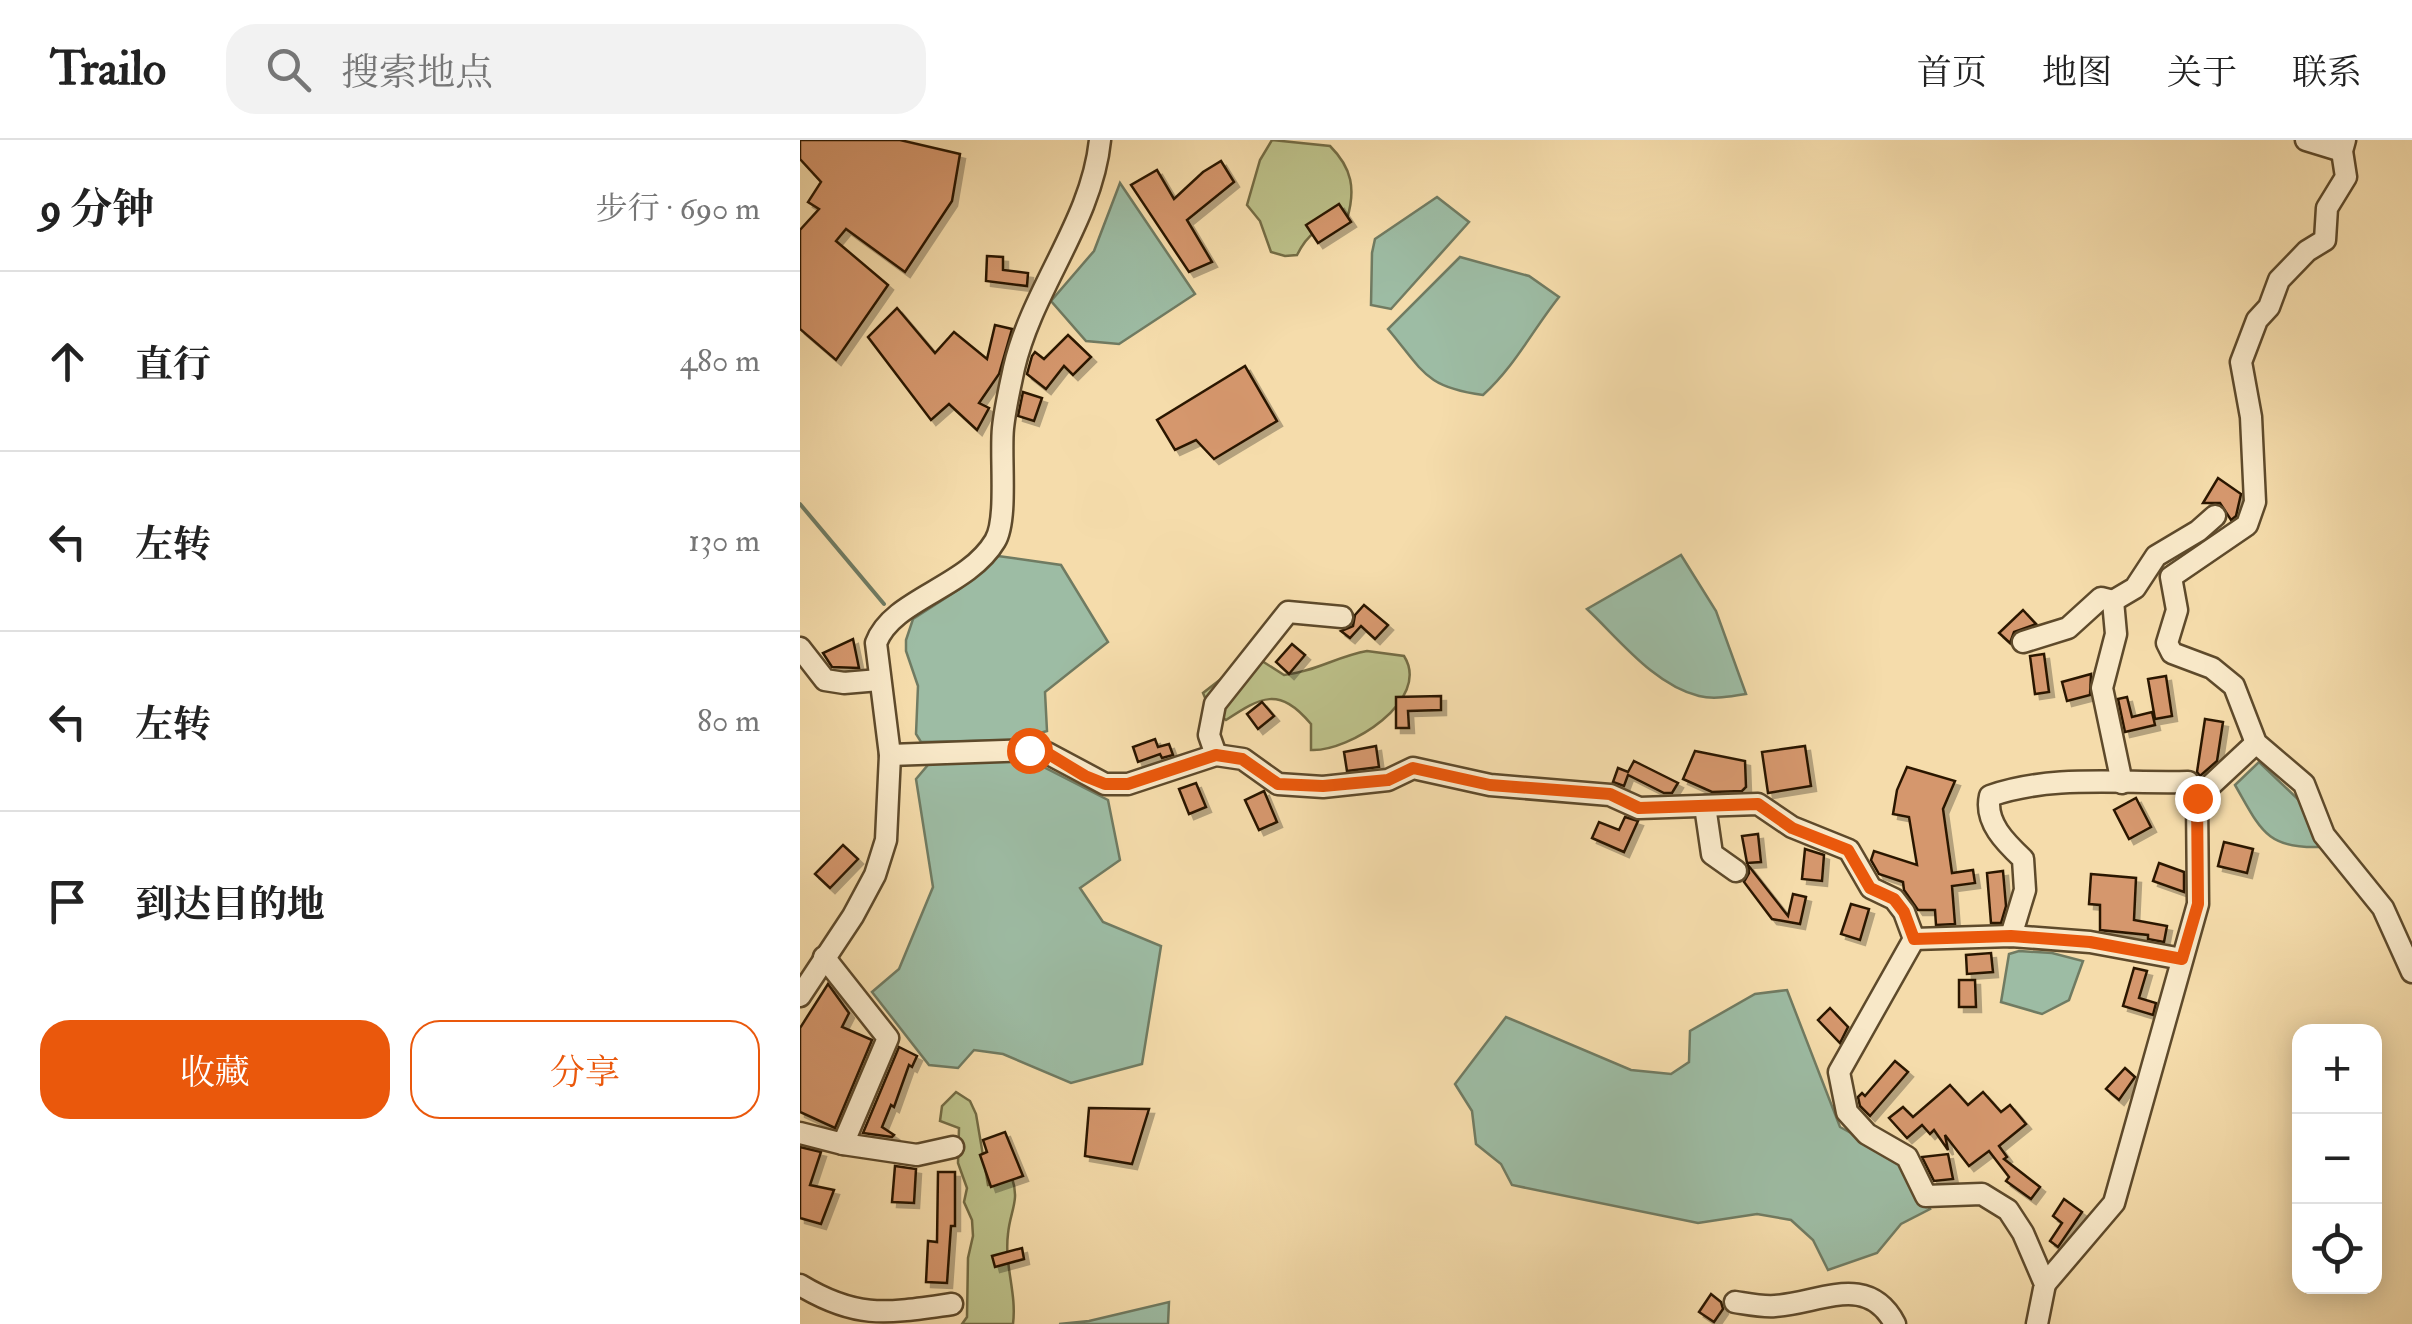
<!DOCTYPE html>
<html lang="zh">
<head>
<meta charset="utf-8">
<style>
	body { margin:0; font-family:"IM FELL Double Pica","Noto Serif SC",serif; background:#f2f2f2; color:#222 }
	.controls { position:absolute; right:30px; bottom:30px; display:grid; overflow:hidden; border-radius:20px; box-shadow:0 5px 25px #0003 }
	.controls button { width:90px; height:90px; display:grid; place-items:center; padding:0; border:0; border-bottom:2px solid #e0e0e0; background:#fff; color:#222; font:50px sans-serif }
	.stop { position:absolute; width:30px; height:30px; margin:-22px; border:8px solid #ea580c; border-radius:50%; background:#fff }
	.stop.end { background:#ea580c; border-color:#fff; box-shadow:0 2px 10px #0008 }
	.list { margin:0; padding:0; list-style:none }
	h2 { display:flex; justify-content:space-between; align-items:center; height:130px; margin:0; padding:0 40px; font-size:42px }
	h2 small { font-size:32px; font-weight:400; color:#767676 }
	.list li { display:grid; grid-template-columns:65px 1fr auto; gap:30px; align-items:center; box-sizing:border-box; height:180px; padding:0 40px; border-top:2px solid #e0e0e0 }
	.list b { display:block; font-size:38px; white-space:nowrap }
	.list em { font-size:32px; font-style:normal; color:#767676 }
	.actions { display:flex; gap:20px; padding:30px 40px }
	.actions a { flex:1; padding:22px 0; border:2px solid #ea580c; border-radius:30px; text-align:center; font-size:35px; color:#ea580c }
	.actions .main { background:#ea580c; color:#fff }
	.icon { flex:none; width:55px; height:55px; fill:none; stroke:currentColor; stroke-width:2; stroke-linecap:round; stroke-linejoin:round }
	.map { position:relative; flex:none; width:1612px; height:1184px; overflow:hidden }
	header { display:flex; align-items:center; gap:60px; box-sizing:border-box; height:140px; padding:0 50px; background:#fff; border-bottom:2px solid #e0e0e0 }
	header strong { font-size:48px }
	nav { display:flex; gap:55px; margin-inline-start:auto; font-size:35px }
	.search { width:700px; height:90px; background:#f2f2f2; display:flex; align-items:center; gap:25px; box-sizing:border-box; padding:0 35px; border-radius:30px; color:#767676; font-size:38px }
	main { display:flex }
	aside { flex:1; background:#fff }
	.map>svg:first-child { display:block }
	.green { fill:#bcc089; stroke:#746c44; stroke-width:2.5 }
	.water { fill:#9dbca4; stroke:#707b62; stroke-width:2.5 }
	.lines { fill:none; stroke-linecap:round; stroke-linejoin:round }
	.stream { stroke:#707b62; stroke-width:4 }
	.building { fill:#d5976d; stroke:#2c1900; stroke-width:2.5; filter:url(#shadow) }
	.minor-casing { stroke:#5e4a2b; stroke-width:25 }
	.minor { stroke:#f8e8c8; stroke-width:20 }
	.route { stroke:#ea580c; stroke-width:12 }
</style>
</head>
<body>
<header>
<strong>Trailo</strong>
<div class="search"><svg class="icon" aria-label="search" viewBox="0 0 24 24"><circle cx="10" cy="10" r="6"/><path d="M15 15l6 6"/></svg>搜索地点</div>
<nav><a>首页</a><a>地图</a><a>关于</a><a>联系</a></nav>
</header>
<main>
<aside>
<h2>9 分钟<small>步行 · 690 m</small></h2>
<ul class="list">
<li><svg class="icon" aria-label="ahead" viewBox="0 0 24 24"><path d="M12 20V5M6 11l6-6 6 6"/></svg><div><b>直行</b></div><em>480 m</em></li>
<li><svg class="icon" aria-label="left" viewBox="0 0 24 24"><path d="M17 20v-9H6M10 6l-5 5 5 5"/></svg><div><b>左转</b></div><em>130 m</em></li>
<li><svg class="icon" aria-label="left" viewBox="0 0 24 24"><path d="M17 20v-9H6M10 6l-5 5 5 5"/></svg><div><b>左转</b></div><em>80 m</em></li>
<li><svg class="icon" aria-label="arrive" viewBox="0 0 24 24"><path d="M6 21V4h12l-3 4 3 4H6"/></svg><div><b>到达目的地</b></div></li>
</ul>
<div class="actions"><a class="main">收藏</a><a>分享</a></div>
</aside>
<div class="map">
<svg width="1612" height="1184" viewBox="0 0 1612 1184">
	<defs>
		<filter id="shadow"><feDropShadow dx="5" dy="5" stdDeviation="0" flood-color="#0004"/></filter>
	</defs>
	<rect width="100%" height="100%" fill="#f5dcab"/>
	<filter id="stains"><feTurbulence type="fractalNoise" baseFrequency=".002" numOctaves="4"/><feColorMatrix values="0 0 0 0 .2 0 0 0 0 .09 0 0 0 0 .02 0 0 0 .5 -.17"/></filter>
	<radialGradient id="worn" r=".72"><stop offset=".6" stop-color="#630" stop-opacity="0"/><stop offset="1" stop-color="#630" stop-opacity=".3"/></radialGradient>
	<!-- green -->
	<g class="green">
		<path d="M472,0L530,6C552,28 556,49 547,79C521,88 510,89 497,115L485,116L471,112L460,81L447,65L460,20Z"/>
		<path d="M567,511L604,516C632,560 549,612 511,610V584C479,546 461,557 426,580L409,567L403,553L443,522L462,521L484,535C514,532 538,516 567,511Z"/>
		<path d="M156,952L170,961L176,974L188,1045L212,1038C220,1061 210,1071 208,1094C204,1125 217,1153 213,1184H162L167,1177L168,1118L173,1096L172,1080L164,1062L167,1048L158,1023L159,988L140,981L142,966Z"/>
	</g>
	<!-- water -->
	<g class="water">
		<polygon points="320,43 395,154 319,204 286,201 251,161 294,111"/>
		<polygon points="637,57 669,82 591,169 571,165 572,113 575,99"/>
		<path d="M660,117L729,136L759,157C732,191 715,226 683,255C625,247 624,232 588,189Z"/>
		<path d="M881,415L916,471L946,554C931,556 915,560 899,556C854,545 819,499 787,469Z"/>
		<polygon points="198,416 261,425 308,502 245,552 247,591 215,600 121,602 116,594 118,546 106,511 106,500 113,479 161,448"/>
		<polygon points="133,619 228,619 308,660 320,720 280,748 303,782 361,806 342,924 271,943 203,914 174,910 158,928 129,925 72,852 99,829 133,747 116,639"/>
		<path d="M1459,622L1502,663L1521,707C1466,709 1461,690 1435,645Z"/>
		<polygon points="1219,811 1252,813 1283,821 1269,860 1242,874 1201,862 1209,814"/>
		<polygon points="987,850 1040,987 1098,1019 1130,1069 1101,1084 1077,1113 1028,1130 1013,1100 991,1080 957,1074 898,1083 712,1045 701,1024 676,1004 672,971 655,944 706,877 831,930 871,934 889,922 890,891 955,854"/>
		<polygon points="369,1162 368,1184 259,1184 289,1181"/>
	</g>
	<g class="lines">
		<!-- stream -->
		<polyline class="stream" points="0,364 84,464"/>
	</g>
	<!-- building -->
	<g class="building">
		<polygon points="0,0 100,0 160,14 152,61 105,132 46,89 36,101 88,145 36,220 0,189 0,90 19,69 8,62 21,42 0,19"/>
		<polygon points="421,21 434,42 387,80 412,122 389,132 331,45 357,30 374,59 403,32"/>
		<polygon points="539,64 551,82 518,103 506,85"/>
		<polygon points="187,116 203,117 203,130 228,133 227,146 186,141"/>
		<polygon points="97,168 135,213 154,192 187,219 195,185 212,189 199,234 179,263 189,268 177,290 149,264 131,280 68,197"/>
		<polygon points="268,195 291,217 273,235 264,226 246,249 227,234 232,216 235,212 244,219"/>
		<polygon points="445,226 477,281 414,319 396,300 375,310 357,280"/>
		<polygon points="223,252 242,258 234,281 218,276"/>
		<polygon points="1418,338 1441,354 1436,376 1431,380 1420,363 1403,363"/>
		<polygon points="564,465 588,485 575,499 561,486 550,498 541,491 553,486 555,475"/>
		<polygon points="1223,470 1236,484 1214,492 1210,503 1199,493"/>
		<polygon points="53,499 59,528 32,527 23,513"/>
		<polygon points="492,504 505,515 489,534 476,522"/>
		<polygon points="1244,514 1249,552 1235,554 1230,516"/>
		<polygon points="1291,534 1290,555 1267,561 1262,542"/>
		<polygon points="1366,536 1372,576 1355,579 1348,539"/>
		<polygon points="641,556 641,570 608,571 609,588 596,588 596,557"/>
		<polygon points="1327,557 1332,577 1352,572 1355,585 1325,592 1318,559"/>
		<polygon points="462,562 474,576 458,589 447,574"/>
		<polygon points="1405,579 1423,582 1417,621 1400,636 1397,632"/>
		<polygon points="355,599 358,607 369,604 373,615 362,618 360,614 338,622 333,607"/>
		<polygon points="576,606 579,627 547,631 544,612"/>
		<polygon points="1005,606 1011,646 968,653 962,612"/>
		<polygon points="895,611 945,621 946,647 942,651 912,652 883,639"/>
		<polygon points="834,621 878,643 872,653 864,653 828,635 824,646 813,642 818,628 828,632"/>
		<polygon points="1107,627 1155,641 1143,669 1152,733 1173,730 1175,743 1152,746 1155,784 1136,785 1135,770 1118,770 1104,750 1103,742 1079,734 1071,720 1074,711 1117,725 1109,677 1093,674 1097,650"/>
		<polygon points="396,643 406,667 389,674 379,649"/>
		<polygon points="464,651 477,682 459,690 445,660"/>
		<polygon points="1336,658 1351,687 1329,699 1314,670"/>
		<polygon points="825,677 838,681 824,712 792,698 799,682 819,690"/>
		<polygon points="958,694 961,722 947,723 942,696"/>
		<polygon points="1424,702 1453,709 1447,733 1418,726"/>
		<polygon points="43,705 58,719 30,748 15,734"/>
		<polygon points="1005,709 1024,715 1022,741 1002,739"/>
		<polygon points="1359,723 1384,732 1384,752 1353,741"/>
		<polygon points="948,725 988,776 993,754 1006,757 1000,784 972,779 944,742 949,733"/>
		<polygon points="1203,731 1206,766 1201,783 1191,783 1187,733"/>
		<polygon points="1291,734 1336,738 1334,780 1367,786 1364,802 1348,799 1348,795 1300,790 1300,765 1289,764"/>
		<polygon points="1051,764 1069,769 1060,800 1041,794"/>
		<polygon points="1191,813 1193,832 1167,834 1166,815"/>
		<polygon points="1334,828 1347,831 1339,858 1356,863 1353,875 1323,866"/>
		<polygon points="1159,840 1175,840 1176,867 1159,867"/>
		<polygon points="28,844 49,873 42,887 72,900 35,988 0,972 0,888"/>
		<polygon points="1030,868 1048,887 1040,903 1018,880"/>
		<polygon points="99,907 117,916 112,927 109,925 94,967 91,965 82,987 94,995 92,997 63,993"/>
		<polygon points="1095,921 1108,932 1070,976 1060,966 1058,957 1062,953 1065,956"/>
		<polygon points="1325,928 1335,937 1319,960 1306,949"/>
		<polygon points="1150,945 1168,965 1183,952 1201,972 1210,965 1226,984 1199,1006 1207,1017 1204,1019 1240,1047 1231,1059 1206,1041 1209,1037 1189,1011 1169,1026 1145,995 1148,1010 1134,990 1130,994 1122,985 1107,998 1089,978 1103,967 1113,977"/>
		<polygon points="289,968 349,969 332,1024 285,1016"/>
		<polygon points="205,992 223,1036 191,1047 180,1015 187,1012 183,1000"/>
		<polygon points="0,1007 21,1012 10,1045 34,1050 21,1084 0,1078"/>
		<polygon points="1148,1014 1153,1039 1134,1041 1122,1017"/>
		<polygon points="95,1026 116,1029 114,1063 92,1062"/>
		<polygon points="138,1032 155,1032 155,1086 151,1086 147,1143 126,1142 128,1101 137,1102"/>
		<polygon points="1264,1059 1282,1072 1258,1107 1250,1101 1262,1083 1253,1076"/>
		<polygon points="222,1108 224,1119 195,1127 192,1116"/>
		<polygon points="911,1154 921,1162 923,1169 914,1182 899,1172"/>
	</g>
	<g class="lines">
		<defs>
			<g id="minor">
				<polyline points="1506,0 1542,11"/>
				<polyline points="1545,0 1542,11 1546,37 1527,68 1525,100 1507,111 1479,140 1469,167 1457,180 1441,222 1451,277 1455,362 1447,385 1371,437 1377,470 1367,503 1372,513 1412,528 1434,546 1456,603 1504,644 1524,695 1583,768 1612,832"/>
				<polyline points="1313,461 1335,448 1356,416 1398,391 1415,376"/>
				<polyline points="1223,502 1268,488 1301,458 1313,461 1316,494 1302,548 1322,643"/>
				<polyline points="0,508 25,540 44,543 79,540"/>
				<polyline points="90,615 229,610 247,613 305,644 328,644 416,615 443,619 478,644 523,647 588,640 613,628 690,645 810,655 839,668 958,664 992,687 1049,710 1071,748 1094,759 1104,772 1114,799 1039,932 1047,972 1067,994 1107,1017 1126,1056 1182,1054 1208,1070 1223,1093 1245,1144 1237,1184"/>
				<polyline points="416,615 409,595 415,564 488,472 542,477"/>
				<polyline points="1397,658 1456,603"/>
				<polyline points="905,666 912,714 936,731"/>
				<path d="M1211,796L1225,750L1223,719C1206,703 1184,682 1190,656C1253,634 1322,644 1388,642L1397,658L1398,764L1314,1063L1245,1144"/>
				<polyline points="1114,799 1211,796 1290,802 1382,819"/>
				<path d="M0,856L53,776L75,735L86,700L90,615L76,503C92,459 167,448 195,401C208,380 200,315 203,288C205,268 210,247 214,228C232,149 292,81 300,0"/>
				<polyline points="0,993 43,1004 88,898 24,817"/>
				<polyline points="43,1004 117,1015 153,1007"/>
				<path d="M0,1145C58,1180 88,1173 152,1164"/>
				<path d="M935,1162C948,1164 962,1167 975,1166C1020,1163 1068,1132 1095,1184"/>
			</g>
		</defs>
		<!-- minor casing -->
		<use href="#minor" class="minor-casing"/>
		<!-- minor -->
		<use href="#minor" class="minor"/>
	</g>
	<g class="lines">
		<!-- route -->
		<polyline class="route" points="229,610 247,613 285,636 305,644 328,644 416,615 442,619 478,644 523,646 588,640 613,628 690,645 810,654 839,668 958,664 992,688 1048,710 1070,748 1094,759 1104,772 1114,799 1211,796 1290,802 1382,819 1398,764 1397,658"/>
	</g>
	<rect width="100%" height="100%" filter="url(#stains)"/>
	<rect width="100%" height="100%" fill="url(#worn)"/>
</svg>
<div class="controls">
<button>+</button>
<button>−</button>
<button><svg class="icon" aria-label="locate" viewBox="0 0 24 24"><circle cx="12" cy="12" r="6"/><path d="M12 2v4M12 18v4M2 12h4M18 12h4"/></svg></button>
</div>
<div class="stop" style="left:229px;top:610px"></div>
<div class="stop end" style="left:1397px;top:658px"></div>
</div>
</main>
</body>
</html>
